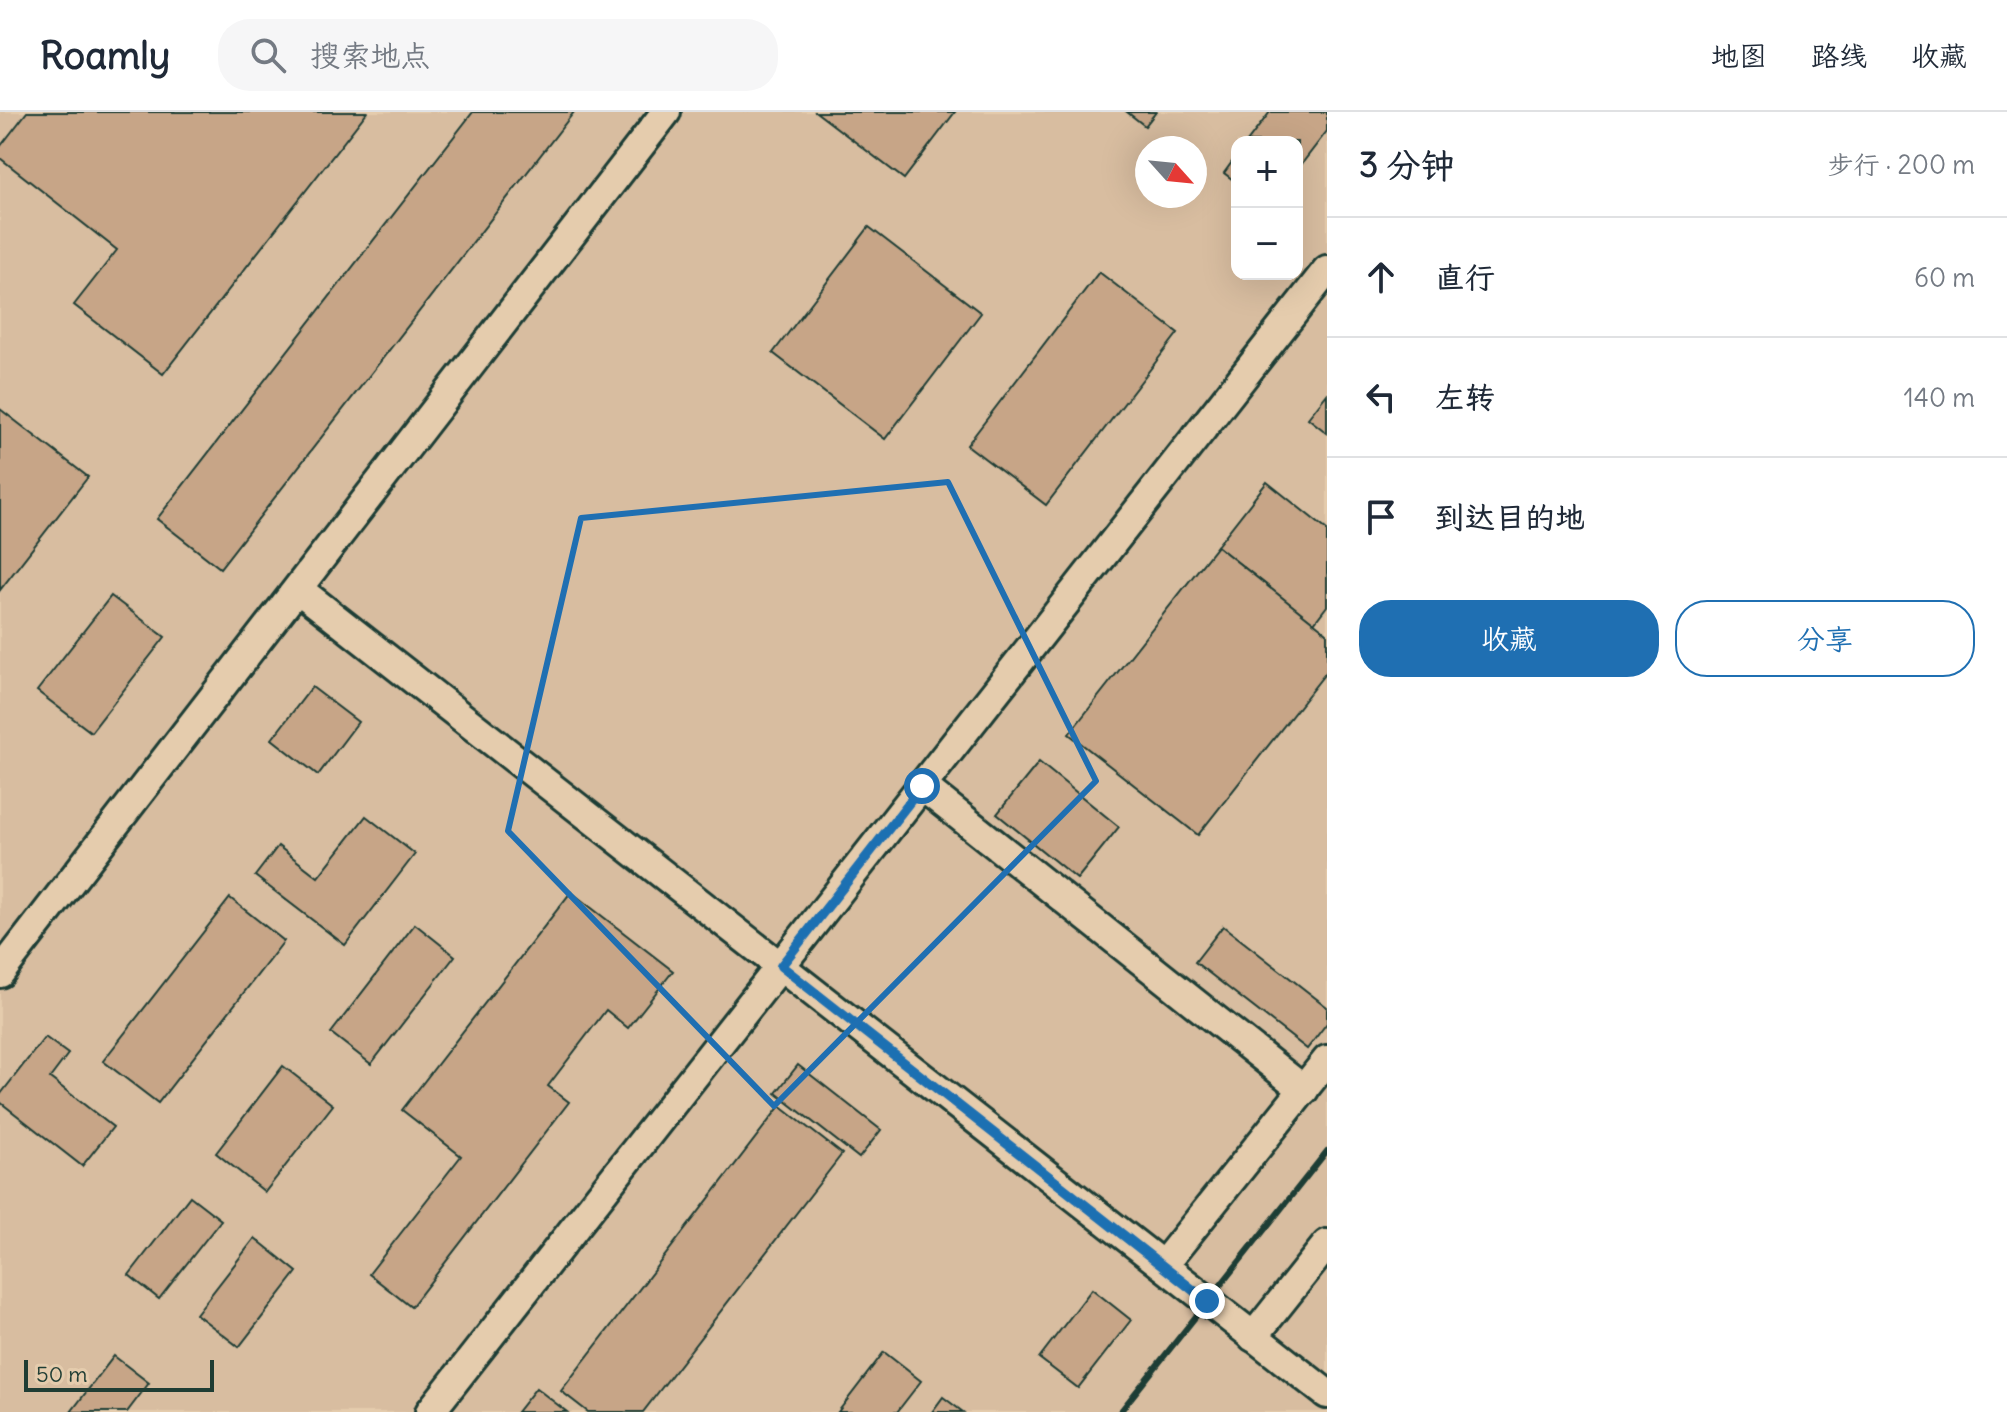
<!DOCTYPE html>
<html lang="zh">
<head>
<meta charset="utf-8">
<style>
	body { margin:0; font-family:Delius,"LXGW WenKai TC",sans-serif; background:#f6f6f7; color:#1f2937 }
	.controls { position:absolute; right:24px; top:24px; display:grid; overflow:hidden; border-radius:16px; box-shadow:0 8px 32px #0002 }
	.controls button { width:72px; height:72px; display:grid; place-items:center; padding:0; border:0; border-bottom:2px solid #e0e1e3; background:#fff; color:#1f2937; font:40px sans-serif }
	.compass { position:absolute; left:1135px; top:24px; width:72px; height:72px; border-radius:50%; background:#fff; box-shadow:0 8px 32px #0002; rotate:117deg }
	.scale { position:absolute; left:24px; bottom:20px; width:190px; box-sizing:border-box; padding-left:8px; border:4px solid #1f3d34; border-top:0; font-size:22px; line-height:28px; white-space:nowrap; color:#1f3d34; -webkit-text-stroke:6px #e5ccad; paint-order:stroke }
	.stop { position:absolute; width:24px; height:24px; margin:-18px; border:6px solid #1f6fb2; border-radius:50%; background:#fff }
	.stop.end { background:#1f6fb2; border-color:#fff; box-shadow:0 2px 8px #0008 }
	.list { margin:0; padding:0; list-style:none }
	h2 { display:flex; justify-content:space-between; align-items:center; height:104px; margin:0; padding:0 32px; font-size:34px }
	h2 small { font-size:26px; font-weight:400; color:#747a83 }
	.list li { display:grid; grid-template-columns:52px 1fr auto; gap:24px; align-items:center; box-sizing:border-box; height:120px; padding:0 32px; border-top:2px solid #e0e1e3 }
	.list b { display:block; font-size:30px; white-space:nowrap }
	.list em { font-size:26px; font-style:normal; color:#747a83 }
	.actions { display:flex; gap:16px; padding:24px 32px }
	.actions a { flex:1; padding:18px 0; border:2px solid #1f6fb2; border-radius:32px; text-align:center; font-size:28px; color:#1f6fb2 }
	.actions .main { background:#1f6fb2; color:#fff }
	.icon { flex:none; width:44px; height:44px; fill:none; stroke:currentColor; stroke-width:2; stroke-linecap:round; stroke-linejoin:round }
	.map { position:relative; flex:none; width:1327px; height:1300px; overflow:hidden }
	header { display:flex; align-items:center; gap:48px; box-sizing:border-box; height:112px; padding:0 40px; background:#fff; border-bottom:2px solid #e0e1e3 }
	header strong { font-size:38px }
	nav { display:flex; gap:44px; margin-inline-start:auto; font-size:28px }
	.search { width:560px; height:72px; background:#f6f6f7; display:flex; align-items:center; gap:20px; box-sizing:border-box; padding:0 28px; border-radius:32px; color:#747a83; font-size:30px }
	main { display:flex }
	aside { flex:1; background:#fff }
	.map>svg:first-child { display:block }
	.built { fill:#d8bda0; fill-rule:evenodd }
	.building { fill:#c7a587; stroke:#1f3d34; stroke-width:2 }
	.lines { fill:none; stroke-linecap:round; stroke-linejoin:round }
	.minor-casing { stroke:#1f3d34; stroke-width:34 }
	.minor { stroke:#e5ccad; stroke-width:28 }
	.rail { stroke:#1f3d34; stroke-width:6 }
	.route { stroke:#1f6fb2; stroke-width:10 }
	.marked { fill:none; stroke:#1f6fb2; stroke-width:6; stroke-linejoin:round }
</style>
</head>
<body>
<header>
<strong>Roamly</strong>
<div class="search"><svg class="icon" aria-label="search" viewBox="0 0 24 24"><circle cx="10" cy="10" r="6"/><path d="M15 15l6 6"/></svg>搜索地点</div>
<nav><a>地图</a><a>路线</a><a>收藏</a></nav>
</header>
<main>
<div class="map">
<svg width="1327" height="1300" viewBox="0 0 1327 1300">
	<rect width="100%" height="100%" fill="#e5ccad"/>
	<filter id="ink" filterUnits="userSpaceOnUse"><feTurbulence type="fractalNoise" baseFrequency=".0125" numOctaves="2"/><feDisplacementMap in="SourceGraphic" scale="16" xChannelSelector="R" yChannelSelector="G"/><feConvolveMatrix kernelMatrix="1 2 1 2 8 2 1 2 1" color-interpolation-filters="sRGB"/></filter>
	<g filter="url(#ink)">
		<!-- built -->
		<path class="built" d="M0,0H1327V1300H0ZM1237,30H1297V162H1237ZM1147,36H1195V84H1147Z"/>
		<!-- building -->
		<g class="building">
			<polygon points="27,0 367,0 163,262 74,193 117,138 0,46 0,35"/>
			<polygon points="473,0 574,0 220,456 157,407"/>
			<polygon points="816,0 955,0 904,67"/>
			<polygon points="1127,0 1156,0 1145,14"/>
			<polygon points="1270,0 1327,0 1327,19 1297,58 1297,30 1247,30"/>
			<polygon points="1237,43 1237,71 1224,61"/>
			<polygon points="869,115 981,201 885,327 773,241"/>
			<polygon points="1099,160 1178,221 1046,393 967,333"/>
			<polygon points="1327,282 1327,321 1308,306"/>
			<polygon points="0,297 88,365 0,478"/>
			<polygon points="1267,370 1327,418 1327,494 1314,511 1217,434"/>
			<polygon points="1217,434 1327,521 1327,559 1198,723 1069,622"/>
			<polygon points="111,484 165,525 91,620 37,579"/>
			<polygon points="312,575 358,610 318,663 272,627"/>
			<polygon points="1039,650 1119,715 1077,767 997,702"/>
			<polygon points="366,704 415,742 345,833 255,764 278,734 318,765"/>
			<polygon points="571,780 673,859 628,916 606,898 548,974 569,990 411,1195 369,1162 461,1044 402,998"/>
			<polygon points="230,786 284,829 158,991 103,949"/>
			<polygon points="415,812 455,844 371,952 331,921"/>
			<polygon points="1223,814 1327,895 1327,911 1307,937 1195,850"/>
			<polygon points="45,925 68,942 50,966 113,1015 82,1054 0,990 0,983"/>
			<polygon points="798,953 881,1018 859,1046 776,981"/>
			<polygon points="283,954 333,993 265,1080 216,1041"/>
			<polygon points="780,994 842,1042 643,1300 588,1300 561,1279"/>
			<polygon points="190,1084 221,1108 159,1187 129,1163"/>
			<polygon points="255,1126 297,1160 239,1235 196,1202"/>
			<polygon points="1092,1177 1131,1208 1078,1276 1039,1246"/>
			<polygon points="884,1240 921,1269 897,1300 838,1300"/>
			<polygon points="114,1244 149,1271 127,1300 71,1300"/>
			<polygon points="536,1276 567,1300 517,1300"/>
			<polygon points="943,1285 963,1300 932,1300"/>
		</g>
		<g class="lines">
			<defs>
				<g id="minor">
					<polyline points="298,477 1327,1282"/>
					<polyline points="922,674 1304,978"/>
					<polyline points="0,861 666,0"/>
					<polyline points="1163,1153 1327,948"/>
					<polyline points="1253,1225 1327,1132"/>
					<polyline points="430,1300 1327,158"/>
				</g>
			</defs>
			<!-- minor casing -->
			<use href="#minor" class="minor-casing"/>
			<!-- minor -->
			<use href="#minor" class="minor"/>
			<!-- rail -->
			<polyline class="rail" points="1120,1300 1327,1039"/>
		</g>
	</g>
	<g class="lines" filter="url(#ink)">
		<!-- route -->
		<polyline class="route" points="922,674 781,854 1207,1189"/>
	</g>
	<!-- marked area -->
	<path class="marked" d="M948,370L1096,669L774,994L508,719L581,406Z"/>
</svg>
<div class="controls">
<button>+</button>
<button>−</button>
</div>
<svg class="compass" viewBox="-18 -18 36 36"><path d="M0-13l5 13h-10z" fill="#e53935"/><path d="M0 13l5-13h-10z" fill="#747a83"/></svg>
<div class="scale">50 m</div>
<div class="stop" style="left:922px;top:674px"></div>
<div class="stop end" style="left:1207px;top:1189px"></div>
</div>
<aside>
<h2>3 分钟<small>步行 · 200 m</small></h2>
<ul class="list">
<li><svg class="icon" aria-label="ahead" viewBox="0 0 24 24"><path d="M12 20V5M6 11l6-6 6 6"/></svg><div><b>直行</b></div><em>60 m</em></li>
<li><svg class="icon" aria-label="left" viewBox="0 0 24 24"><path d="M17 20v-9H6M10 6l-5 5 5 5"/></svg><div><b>左转</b></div><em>140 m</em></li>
<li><svg class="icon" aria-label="arrive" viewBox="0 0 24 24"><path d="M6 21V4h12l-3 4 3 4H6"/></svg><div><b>到达目的地</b></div></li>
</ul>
<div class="actions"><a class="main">收藏</a><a>分享</a></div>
</aside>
</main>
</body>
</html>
